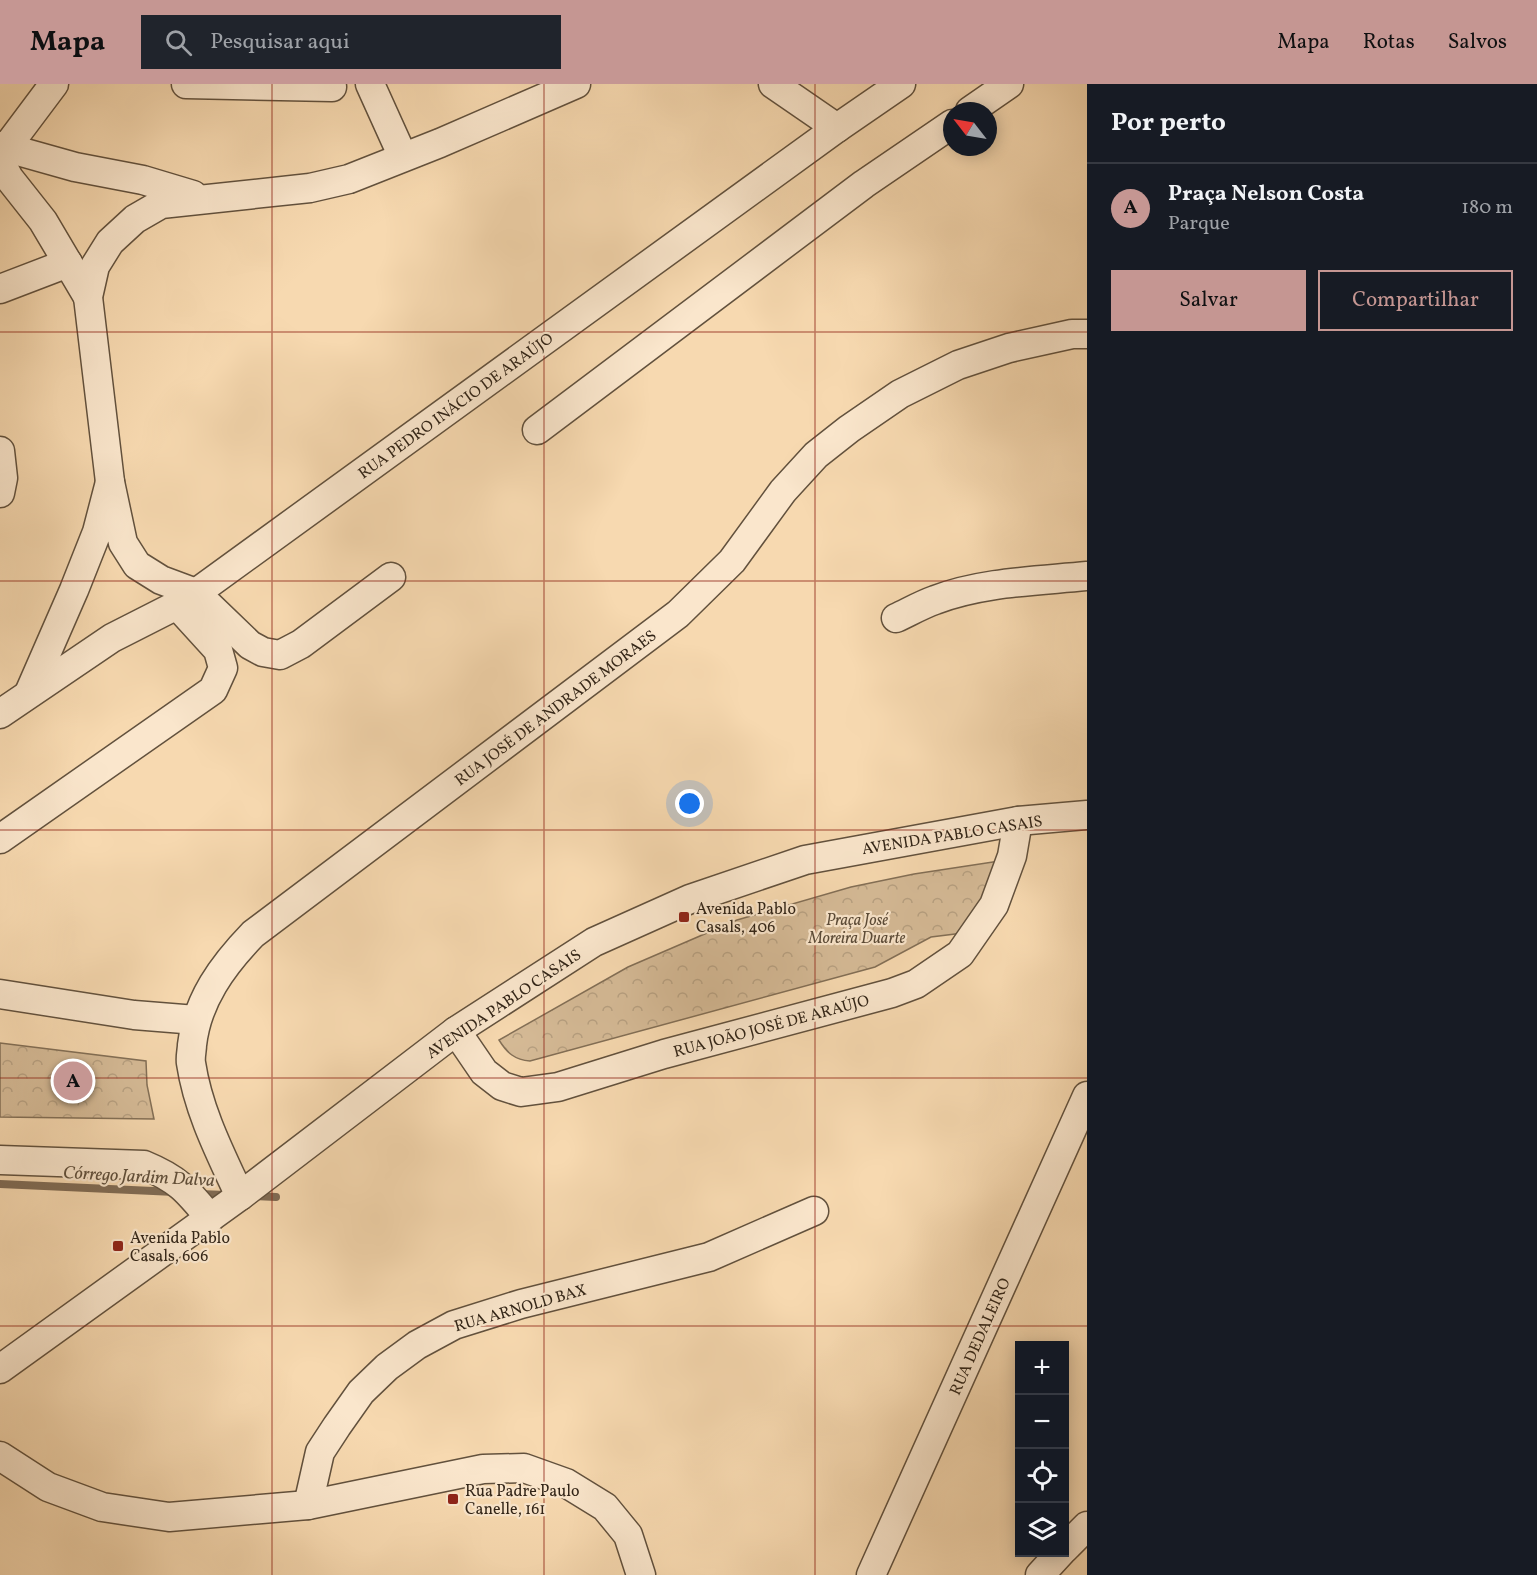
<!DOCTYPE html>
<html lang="pt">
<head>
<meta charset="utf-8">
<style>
	body { margin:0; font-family:Vollkorn,serif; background:#20242c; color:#f1f3f6 }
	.controls { position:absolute; right:18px; bottom:18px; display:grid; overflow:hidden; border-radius:0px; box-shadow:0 3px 15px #0003 }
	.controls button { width:54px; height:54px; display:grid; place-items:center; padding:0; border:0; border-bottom:2px solid #363941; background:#171b24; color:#f1f3f6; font:30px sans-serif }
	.compass { position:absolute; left:943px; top:18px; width:54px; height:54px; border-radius:50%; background:#171b24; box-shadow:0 3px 15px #0003; rotate:301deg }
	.you { position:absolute; left:690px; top:720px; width:21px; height:21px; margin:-15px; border:4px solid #fff; border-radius:50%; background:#1a73e8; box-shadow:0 0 0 9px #1a73e833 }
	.badge { display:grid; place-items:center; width:39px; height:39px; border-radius:50%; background:#c59692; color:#111; font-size:20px; font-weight:700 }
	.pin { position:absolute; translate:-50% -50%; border:3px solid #fff; box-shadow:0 2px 6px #0006 }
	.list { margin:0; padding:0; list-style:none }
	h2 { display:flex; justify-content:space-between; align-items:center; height:78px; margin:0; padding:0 24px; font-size:26px }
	h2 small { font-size:20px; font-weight:400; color:#9ea1a6 }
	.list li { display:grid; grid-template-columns:39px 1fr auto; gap:18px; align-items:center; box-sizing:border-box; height:90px; padding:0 24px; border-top:2px solid #363941 }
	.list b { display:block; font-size:22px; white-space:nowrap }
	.list p { margin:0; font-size:20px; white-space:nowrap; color:#9ea1a6 }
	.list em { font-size:20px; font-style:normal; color:#9ea1a6 }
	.actions { display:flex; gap:12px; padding:18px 24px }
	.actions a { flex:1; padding:14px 0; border:2px solid #c59692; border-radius:0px; text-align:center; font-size:21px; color:#c59692 }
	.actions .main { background:#c59692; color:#111 }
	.icon { flex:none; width:33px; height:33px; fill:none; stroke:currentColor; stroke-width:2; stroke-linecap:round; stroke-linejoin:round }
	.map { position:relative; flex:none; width:1087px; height:1491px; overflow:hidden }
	header { display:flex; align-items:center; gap:36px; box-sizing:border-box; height:84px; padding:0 30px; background:#c59692; color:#111 }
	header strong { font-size:28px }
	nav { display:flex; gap:33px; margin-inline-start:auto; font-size:21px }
	.search { width:420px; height:54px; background:#20242c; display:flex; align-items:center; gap:15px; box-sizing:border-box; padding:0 21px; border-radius:0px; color:#9ea1a6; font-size:22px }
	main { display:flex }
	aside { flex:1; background:#171b24 }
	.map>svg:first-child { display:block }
	.forest { fill:url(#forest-crowns); stroke:#836f56; stroke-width:1.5 }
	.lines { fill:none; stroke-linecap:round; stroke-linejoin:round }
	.stream { stroke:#806b54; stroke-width:8 }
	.minor-casing { stroke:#62513d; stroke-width:31 }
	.minor { stroke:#fae6cc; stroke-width:28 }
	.grid { fill:none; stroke:#8f2418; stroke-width:1.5; stroke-opacity:0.55 }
	.poi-dot { fill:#8f2418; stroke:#fae6cc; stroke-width:2 }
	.labels { text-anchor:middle; stroke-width:4.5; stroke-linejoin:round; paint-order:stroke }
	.street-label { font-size:16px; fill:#312417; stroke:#fae6cc }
	.poi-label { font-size:16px; fill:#312417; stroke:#fae6cc; text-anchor:start }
	.park-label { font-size:16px; font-style:italic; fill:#5a4a37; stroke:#fae6cc }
	.water-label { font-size:18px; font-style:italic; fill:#5f4e3a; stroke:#fae6cc }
</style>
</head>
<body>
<header>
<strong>Mapa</strong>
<div class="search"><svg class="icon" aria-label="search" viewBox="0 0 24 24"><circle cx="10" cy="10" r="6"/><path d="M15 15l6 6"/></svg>Pesquisar aqui</div>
<nav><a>Mapa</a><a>Rotas</a><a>Salvos</a></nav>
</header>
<main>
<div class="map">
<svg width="1087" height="1491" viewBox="0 0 1087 1491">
	<defs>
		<pattern id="forest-crowns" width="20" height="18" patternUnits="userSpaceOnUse" patternTransform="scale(1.5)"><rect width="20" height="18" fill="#d5ba96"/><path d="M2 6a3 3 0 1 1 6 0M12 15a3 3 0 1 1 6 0" fill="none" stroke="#b7a081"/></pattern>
	</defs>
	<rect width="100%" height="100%" fill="#f7d9b0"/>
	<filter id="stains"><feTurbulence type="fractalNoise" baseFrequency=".00333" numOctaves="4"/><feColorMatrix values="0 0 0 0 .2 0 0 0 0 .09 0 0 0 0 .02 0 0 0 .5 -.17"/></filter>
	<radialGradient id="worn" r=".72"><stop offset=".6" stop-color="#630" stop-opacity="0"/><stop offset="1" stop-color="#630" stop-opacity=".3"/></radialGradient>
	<!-- forest -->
	<g class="forest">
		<path d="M993,778H999L1000,782L963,849L931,853L875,883L530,977C515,976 507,969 499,956L628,883L737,836L851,803L914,790Z"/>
		<polygon points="0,959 146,977 147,1001 154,1035 0,1033"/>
	</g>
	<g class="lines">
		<!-- stream -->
		<g class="stream">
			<polyline points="0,1100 175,1108"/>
			<polyline points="199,1110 226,1111"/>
			<polyline points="253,1112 276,1113"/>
		</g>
		<defs>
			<g id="minor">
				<polyline points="186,0 332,3"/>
				<polyline points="370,0 403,73"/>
				<polyline points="773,0 837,44"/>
				<polyline points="970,27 1009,0"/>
				<polyline points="0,62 75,83 143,96 193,111"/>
				<polyline points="0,72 54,0"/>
				<polyline points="0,77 9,94 43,137 88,213"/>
				<polyline points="0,205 68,179"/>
				<polyline points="537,346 864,100 952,40"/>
				<polyline points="0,367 3,394 0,409"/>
				<polyline points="110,398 88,213 95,182 110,158 135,135 161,120 310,104 349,95 440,59 576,0"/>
				<path d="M896,534C909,528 921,521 935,516C982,498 1037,497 1087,492"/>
				<polyline points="29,609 74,506 97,448 110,398 123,459 137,481 161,496 196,509 250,561 263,568 280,571 301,560 391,493"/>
				<polyline points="0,630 112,554 177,521 196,509 837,44 901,0"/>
				<polyline points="0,755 213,606 223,584 218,566 177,521"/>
				<polyline points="0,910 134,931 196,936"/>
				<polyline points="456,947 484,988 502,1002 521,1008 558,1003 664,970 892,909 916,900 960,870 994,821 1012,772 1018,737"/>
				<path d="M0,1076L144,1081C178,1095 187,1106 210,1134"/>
				<path d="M240,1112C220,1069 198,1026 191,979C190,973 192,966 192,961C197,916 223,881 253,850L678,530L732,477L783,407L816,371L849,345L900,310L958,281L1009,264L1072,250H1087"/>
				<polyline points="0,1285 240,1112 456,947 594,858 690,815 805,776 1018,737 1087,731"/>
				<polyline points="0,1372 48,1403 102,1423 169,1433 308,1421 483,1385 524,1384 566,1399 605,1423 628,1451 641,1491"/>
				<polyline points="308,1421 320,1368 337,1342 361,1308 387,1283 417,1261 454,1241 521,1220 709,1173 814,1127"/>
				<polyline points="1064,1465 1087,1442"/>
				<polyline points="871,1491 1087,1012"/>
				<polyline points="1040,1491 1061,1468"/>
			</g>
		</defs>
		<!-- minor casing -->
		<use href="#minor" class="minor-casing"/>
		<!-- minor -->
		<use href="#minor" class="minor"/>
	</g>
	<!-- grid -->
	<path class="grid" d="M272,0V1491M544,0V1491M815,0V1491M0,248H1087M0,497H1087M0,746H1087M0,994H1087M0,1242H1087"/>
	<!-- markers -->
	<g class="poi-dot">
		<rect x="678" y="827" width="12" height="12" rx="3"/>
		<rect x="112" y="1156" width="12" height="12" rx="3"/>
		<rect x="447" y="1409" width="12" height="12" rx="3"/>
	</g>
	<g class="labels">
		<!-- street labels -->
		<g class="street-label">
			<text transform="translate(455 321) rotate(-36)" y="6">RUA PEDRO INÁCIO DE ARAÚJO</text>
			<text transform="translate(555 623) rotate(-37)" y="6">RUA JOSÉ DE ANDRADE MORAES</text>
			<text transform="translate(952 750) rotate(-9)" y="6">AVENIDA PABLO CASAIS</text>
			<text transform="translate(503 919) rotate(-34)" y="6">AVENIDA PABLO CASAIS</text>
			<text transform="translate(771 941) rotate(-15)" y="6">RUA JOÃO JOSÉ DE ARAÚJO</text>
			<text transform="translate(520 1223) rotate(-16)" y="6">RUA ARNOLD BAX</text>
			<text transform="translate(979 1252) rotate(-66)" y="6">RUA DEDALEIRO</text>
		</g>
		<!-- poi labels -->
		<g class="poi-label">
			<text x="696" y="830">Avenida Pablo<tspan x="696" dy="18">Casals, 406</tspan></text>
			<text x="130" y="1159">Avenida Pablo<tspan x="130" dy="18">Casals, 606</tspan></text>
			<text x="465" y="1412">Rua Padre Paulo<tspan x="465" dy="18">Canelle, 161</tspan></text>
		</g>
		<!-- park labels -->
		<g class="park-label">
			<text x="857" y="841">Praça José<tspan x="857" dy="18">Moreira Duarte</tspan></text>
		</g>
		<!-- water labels -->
		<g class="water-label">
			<text transform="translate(139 1092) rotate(3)" y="6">Córrego Jardim Dalva</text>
		</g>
	</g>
	<rect width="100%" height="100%" filter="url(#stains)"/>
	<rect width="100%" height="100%" fill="url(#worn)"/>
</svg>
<div class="controls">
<button>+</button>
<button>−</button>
<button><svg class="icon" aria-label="locate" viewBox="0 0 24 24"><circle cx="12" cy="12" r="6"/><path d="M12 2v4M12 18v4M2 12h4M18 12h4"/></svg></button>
<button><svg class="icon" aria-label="layers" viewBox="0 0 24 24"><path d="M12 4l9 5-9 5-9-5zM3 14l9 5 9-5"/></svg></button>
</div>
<svg class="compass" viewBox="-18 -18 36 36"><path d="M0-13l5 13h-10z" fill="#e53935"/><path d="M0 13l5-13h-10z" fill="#9ea1a6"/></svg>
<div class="you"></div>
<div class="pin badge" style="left:73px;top:997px">A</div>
</div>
<aside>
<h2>Por perto<small></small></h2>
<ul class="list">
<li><span class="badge">A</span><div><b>Praça Nelson Costa</b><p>Parque</p></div><em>180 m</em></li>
</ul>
<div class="actions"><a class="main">Salvar</a><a>Compartilhar</a></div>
</aside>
</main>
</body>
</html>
